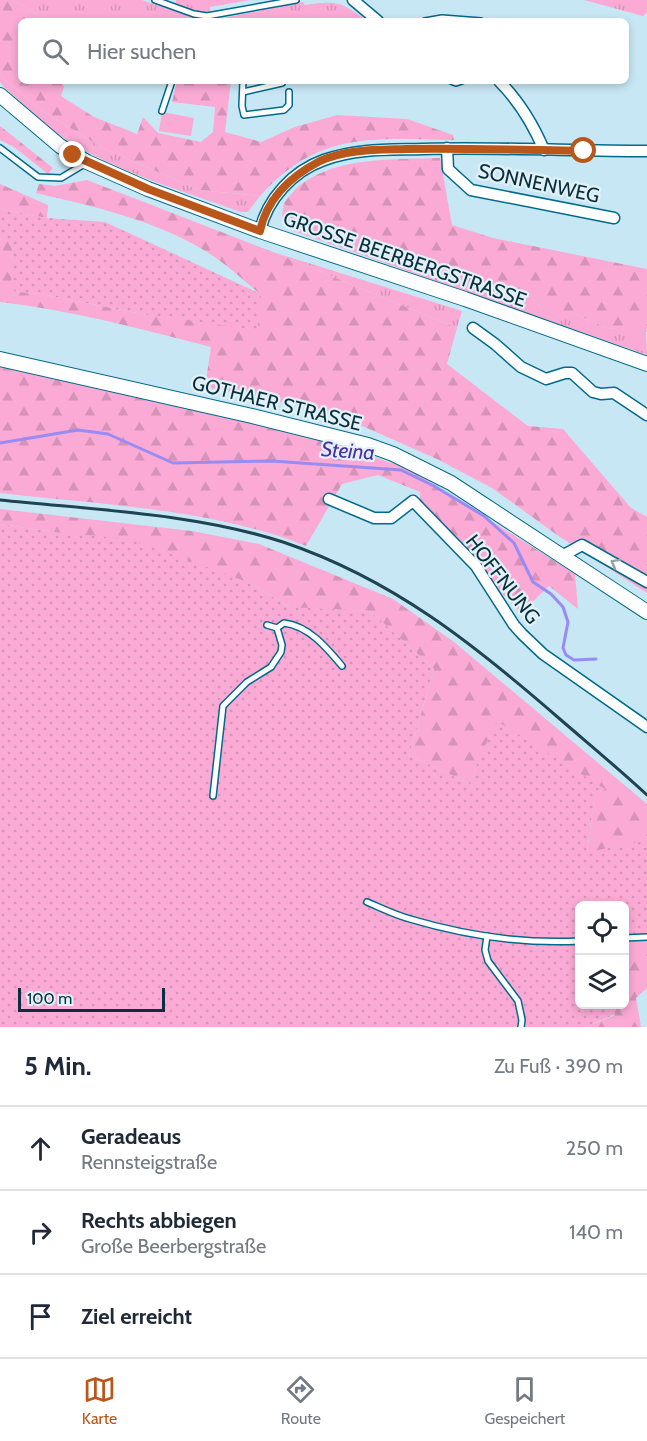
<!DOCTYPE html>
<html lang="de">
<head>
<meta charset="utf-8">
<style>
	body { margin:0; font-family:Cabin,sans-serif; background:#f2f2f3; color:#1f2937 }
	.controls { position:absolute; right:18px; bottom:18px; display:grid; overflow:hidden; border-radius:9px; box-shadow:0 3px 9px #0003 }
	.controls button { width:54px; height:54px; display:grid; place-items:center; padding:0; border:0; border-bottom:2px solid #e0e1e3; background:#fff; color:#1f2937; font:30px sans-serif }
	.scale { position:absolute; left:18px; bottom:15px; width:147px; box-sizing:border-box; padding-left:6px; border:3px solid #092e3c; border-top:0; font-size:16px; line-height:21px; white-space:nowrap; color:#092e3c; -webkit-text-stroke:4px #e2f1f8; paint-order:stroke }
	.stop { position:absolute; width:18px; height:18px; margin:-14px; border:4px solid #b9571b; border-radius:50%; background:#fff }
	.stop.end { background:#b9571b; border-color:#fff; box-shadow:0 2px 6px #0008 }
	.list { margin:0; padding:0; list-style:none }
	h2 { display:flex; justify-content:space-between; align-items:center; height:78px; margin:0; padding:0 24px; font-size:26px }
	h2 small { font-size:20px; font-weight:400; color:#747a83 }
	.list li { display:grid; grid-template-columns:39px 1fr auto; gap:18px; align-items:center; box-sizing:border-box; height:84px; padding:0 24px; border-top:2px solid #e0e1e3 }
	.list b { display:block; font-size:22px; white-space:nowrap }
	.list p { margin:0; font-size:20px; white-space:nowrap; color:#747a83 }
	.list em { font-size:20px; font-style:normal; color:#747a83 }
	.icon { flex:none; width:33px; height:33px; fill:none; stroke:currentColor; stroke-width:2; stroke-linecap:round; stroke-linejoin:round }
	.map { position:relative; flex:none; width:647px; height:1027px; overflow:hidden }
	.search { position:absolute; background:#fff; box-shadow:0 3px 9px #0003; left:18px; right:18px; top:18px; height:66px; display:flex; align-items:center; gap:15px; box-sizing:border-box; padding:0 21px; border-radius:9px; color:#747a83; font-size:22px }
	.sheet { height:330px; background:#fff }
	nav { display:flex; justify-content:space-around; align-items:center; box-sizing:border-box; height:84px; border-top:2px solid #e0e1e3; background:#fff; font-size:16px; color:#747a83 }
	nav a { display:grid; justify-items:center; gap:3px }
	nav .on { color:#b9571b }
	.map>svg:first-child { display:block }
	.grass { fill:url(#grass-tufts) }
	.forest { fill:url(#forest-firs) }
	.park { fill:#faaad4 }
	.garden { fill:url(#garden-dots) }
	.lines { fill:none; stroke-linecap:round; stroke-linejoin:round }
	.stream { stroke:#988bf3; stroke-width:3 }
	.lane-casing { stroke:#006a8a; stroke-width:8 }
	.street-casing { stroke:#006a8a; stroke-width:13 }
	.secondary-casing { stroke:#006a8a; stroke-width:16 }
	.lane { stroke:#fff; stroke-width:5 }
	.street { stroke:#fff; stroke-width:10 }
	.secondary { stroke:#fff; stroke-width:14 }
	.rail { stroke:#1e4351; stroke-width:3 }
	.oneway { stroke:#90a1a7 }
	.route { stroke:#b9571b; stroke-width:8 }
	.labels { text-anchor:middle; stroke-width:4.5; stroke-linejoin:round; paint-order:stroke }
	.street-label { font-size:20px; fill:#092e3c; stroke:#e2f1f8 }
	.water-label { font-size:21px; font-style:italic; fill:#4b2ea4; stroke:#e2f1f8 }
</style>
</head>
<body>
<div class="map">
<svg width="647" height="1027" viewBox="0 0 647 1027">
	<defs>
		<pattern id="grass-tufts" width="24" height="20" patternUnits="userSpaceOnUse" patternTransform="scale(1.5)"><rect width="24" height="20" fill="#faaad4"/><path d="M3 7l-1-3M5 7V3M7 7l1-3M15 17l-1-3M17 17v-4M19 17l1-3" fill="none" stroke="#d593b7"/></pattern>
		<pattern id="forest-firs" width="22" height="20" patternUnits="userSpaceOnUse" patternTransform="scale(1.5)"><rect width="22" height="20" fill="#faaad4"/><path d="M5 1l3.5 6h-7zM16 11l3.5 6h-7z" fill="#d593b7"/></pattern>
		<pattern id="garden-dots" width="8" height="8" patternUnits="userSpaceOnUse" patternTransform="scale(1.5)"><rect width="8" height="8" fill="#faaad4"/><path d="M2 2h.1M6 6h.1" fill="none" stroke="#d593b7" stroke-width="1.8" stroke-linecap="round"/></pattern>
	</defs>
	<rect width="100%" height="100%" fill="#c8e7f5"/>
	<!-- grass -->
	<g class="grass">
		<path d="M12,0H142L202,20H213L303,2L305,5C340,0 341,3 368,21H50Z"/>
		<polygon points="176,0 250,0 210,7 210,14 175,5"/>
		<polygon points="584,0 647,0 647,12 643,16"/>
		<path d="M0,73L5,80L41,110L103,148L199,190L260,196L248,212H241C188,193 124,174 75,145C48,130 27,107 4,87L0,82Z"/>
		<polygon points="284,203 300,224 332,241 371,252 422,275 486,286 526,291 542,309 571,312 607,328 646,331 647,355 294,231 295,227 283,223 282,215"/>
		<polygon points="273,252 462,311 457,328"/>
	</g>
	<!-- forest -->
	<g class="forest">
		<path d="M0,0H12L50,21H21V81H61L64,87L61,96L94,117L137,134L143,117L158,133L201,142L213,132L215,107L172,102L177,81H231L225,132L261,142L295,127L337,115L407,119L453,135L454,140C374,139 319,130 260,196L199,190L103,148L41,110L5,80L0,73Z"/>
		<polygon points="0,126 53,168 48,174 14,147 0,140"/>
		<path d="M440,158L452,225L493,238L647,269V332L607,328L571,312L555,318L542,309L526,291L486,286L422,275L371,252L332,241L300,224L284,203C289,197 294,190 300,185C339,156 393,160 440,158Z"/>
		<path d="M87,180L273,252L457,328L447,364L528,426L563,429L631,508L647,517V593L560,537L492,488L439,460L331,412L205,387L211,347C141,329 71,310 0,302V239L13,243L12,291L41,294L142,314L257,329L260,294C242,279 223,261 202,249C151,219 92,206 36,193L39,184L55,186Z"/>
		<polygon points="0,184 48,205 47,218 8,211 0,208"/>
		<path d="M0,366L321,439L409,469L575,574L578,609L549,586L521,613L421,510L420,492L378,475L342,484L306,546C210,508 102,505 0,493Z"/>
		<polygon points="0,509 192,531 259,544 393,599 454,642 647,804 647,847 641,848 640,843 587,853 594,799 604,789 477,763 472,785 409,755 434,669 370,611 291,608 250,583 54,532 0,524"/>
		<polygon points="647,929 647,988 636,998 641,1027 586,1027 615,1015 610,1005 624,1004 625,930"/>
	</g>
	<!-- park -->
	<polygon class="park" points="162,112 194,118 191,136 159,131"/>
	<!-- garden -->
	<g class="garden">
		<polygon points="0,208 8,211 47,218 105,222 261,294 257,330 142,314 41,294 11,291 13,244 0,239"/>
		<polygon points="0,524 54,532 130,539 250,583 289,607 370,611 434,669 409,755 472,785 477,763 497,721 605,789 594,800 587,852 641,842 641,848 647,847 647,929 625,930 624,906 580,906 579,933 574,934 579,944 580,1004 610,1005 615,1014 586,1027 0,1027"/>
	</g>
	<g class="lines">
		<!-- stream -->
		<polyline class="stream" points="0,443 78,430 108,434 173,463 272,461 401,470 434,486 484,516 514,543 533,582 551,594 563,607 568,622 563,648 566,655 574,660 596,659"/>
		<defs>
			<g id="lane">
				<polyline points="155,0 194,14 207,16 296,0"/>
				<polyline points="425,21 442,18 481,21"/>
				<polyline points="243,81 242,106 244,115 284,110 289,105 289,92"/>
				<polyline points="451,81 456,83 462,81"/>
				<polyline points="243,92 282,83"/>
				<polyline points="162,111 172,81"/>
				<polyline points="0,148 38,177 61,178 86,163"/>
				<path d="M277,628L284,623C309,626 327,648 342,666"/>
				<polyline points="213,796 223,706 247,682 271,667 281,652 282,645 277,628 267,625"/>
				<path d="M367,902C381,908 395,915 410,919C464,935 523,944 580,941"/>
				<polyline points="487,936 485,950 488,961 518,1001 522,1020 521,1027"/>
				<polyline points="624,938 647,937"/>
			</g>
			<g id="street">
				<polyline points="353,0 378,21"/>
				<path d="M499,81C519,101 533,124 544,150"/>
				<polyline points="447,148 448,169 471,190 614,218"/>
				<path d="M260,231C267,199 293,171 324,160C358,148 389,150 423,149C498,147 573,151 647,151"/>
				<polyline points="473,328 495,344 521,367 546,379 565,373 572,373 593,392 601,394 614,393 647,415"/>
				<polyline points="329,499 374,518 391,518 413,501 476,566 514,625 522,634 543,654 647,727"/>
				<polyline points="562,556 582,545 647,582"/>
			</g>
			<g id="secondary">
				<polyline points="0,95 60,146 87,162 148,189 260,231 465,299 647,364"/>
				<polyline points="0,359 252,416 368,445 393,454 451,483 647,612"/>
			</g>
		</defs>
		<!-- lane casing -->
		<use href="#lane" class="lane-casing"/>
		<!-- street casing -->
		<use href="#street" class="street-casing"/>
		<!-- secondary casing -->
		<use href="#secondary" class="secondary-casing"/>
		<!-- lane -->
		<use href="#lane" class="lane"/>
		<!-- street -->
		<use href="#street" class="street"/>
		<!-- secondary -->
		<use href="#secondary" class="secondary"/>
		<!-- rail -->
		<path class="rail" d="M0,500C94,510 193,513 283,542C393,579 475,645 561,720C590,745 619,769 647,795"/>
	</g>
	<!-- one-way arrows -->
	<defs><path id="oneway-chevron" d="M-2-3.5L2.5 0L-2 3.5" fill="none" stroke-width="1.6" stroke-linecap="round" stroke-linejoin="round" transform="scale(1.5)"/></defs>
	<use class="oneway" href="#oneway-chevron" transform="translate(615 563) rotate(-151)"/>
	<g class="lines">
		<!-- route -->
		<path class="route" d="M73,155L148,189L260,231C267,198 291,176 320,161C347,149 377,150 406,149C465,148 524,150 584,151"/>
	</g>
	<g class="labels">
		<!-- street labels -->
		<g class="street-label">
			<text transform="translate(539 183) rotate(12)" y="7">SONNENWEG</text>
			<text transform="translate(405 259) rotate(19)" y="7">GROSSE BEERBERGSTRASSE</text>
			<text transform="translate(277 403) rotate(14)" y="7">GOTHAER STRASSE</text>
			<text transform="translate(503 579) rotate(52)" y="7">HOFFNUNG</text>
		</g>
		<!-- water labels -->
		<g class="water-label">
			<text transform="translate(348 451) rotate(4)" y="7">Steina</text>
		</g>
	</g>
</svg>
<div class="controls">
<button><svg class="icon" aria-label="locate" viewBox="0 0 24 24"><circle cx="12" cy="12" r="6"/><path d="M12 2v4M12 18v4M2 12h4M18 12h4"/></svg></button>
<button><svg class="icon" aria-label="layers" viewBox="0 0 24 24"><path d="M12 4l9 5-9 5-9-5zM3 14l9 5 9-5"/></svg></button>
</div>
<div class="scale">100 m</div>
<div class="stop" style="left:584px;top:151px"></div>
<div class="stop end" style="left:73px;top:155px"></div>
<div class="search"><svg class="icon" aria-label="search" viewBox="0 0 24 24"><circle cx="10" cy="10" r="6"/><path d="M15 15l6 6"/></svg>Hier suchen</div>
</div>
<section class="sheet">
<h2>5 Min.<small>Zu Fuß · 390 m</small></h2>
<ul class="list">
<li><svg class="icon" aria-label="ahead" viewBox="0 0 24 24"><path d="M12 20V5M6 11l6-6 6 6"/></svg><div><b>Geradeaus</b><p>Rennsteigstraße</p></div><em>250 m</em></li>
<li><svg class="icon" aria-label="right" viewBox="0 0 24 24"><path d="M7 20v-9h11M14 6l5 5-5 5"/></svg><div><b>Rechts abbiegen</b><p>Große Beerbergstraße</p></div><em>140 m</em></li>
<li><svg class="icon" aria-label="arrive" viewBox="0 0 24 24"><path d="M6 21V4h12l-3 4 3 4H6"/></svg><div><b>Ziel erreicht</b></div></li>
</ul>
</section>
<nav>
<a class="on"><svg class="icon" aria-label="map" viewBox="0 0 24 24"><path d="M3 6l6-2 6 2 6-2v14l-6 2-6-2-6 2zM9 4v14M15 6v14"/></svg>Karte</a>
<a><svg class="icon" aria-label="directions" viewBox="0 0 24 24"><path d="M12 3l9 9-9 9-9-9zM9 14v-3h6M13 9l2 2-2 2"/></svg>Route</a>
<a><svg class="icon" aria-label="saved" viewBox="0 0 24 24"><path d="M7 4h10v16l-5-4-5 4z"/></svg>Gespeichert</a>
</nav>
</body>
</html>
